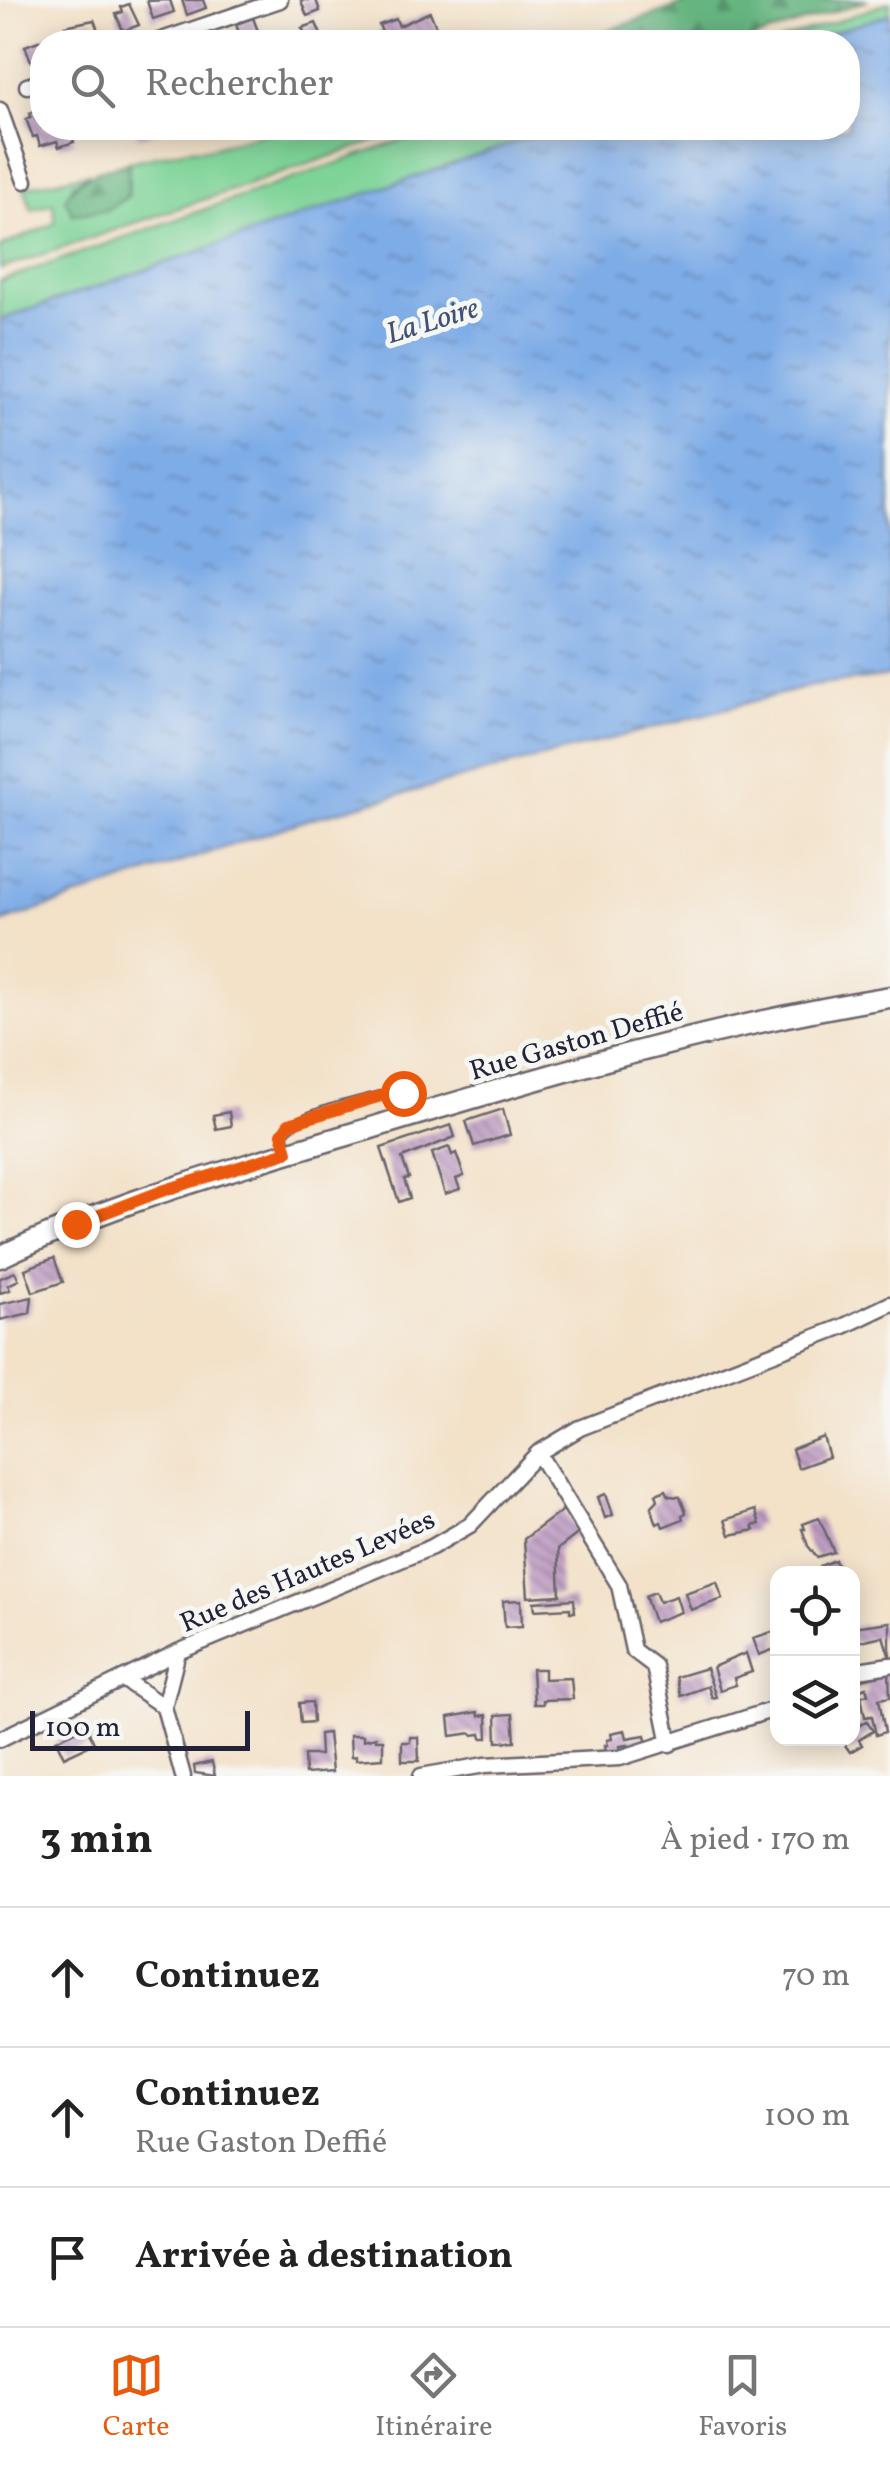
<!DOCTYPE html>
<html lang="fr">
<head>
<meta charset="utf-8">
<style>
	body { margin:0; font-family:Vollkorn,serif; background:#f6f6f6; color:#222 }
	.controls { position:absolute; right:30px; bottom:30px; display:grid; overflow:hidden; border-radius:20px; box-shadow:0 5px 25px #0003 }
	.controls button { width:90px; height:90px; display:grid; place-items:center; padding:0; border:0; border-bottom:2px solid #e0e0e0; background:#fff; color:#222; font:50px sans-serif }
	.scale { position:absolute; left:30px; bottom:25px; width:220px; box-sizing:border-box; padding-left:10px; border:5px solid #22223b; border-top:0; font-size:28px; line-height:35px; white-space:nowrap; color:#22223b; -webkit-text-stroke:8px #f6f6f2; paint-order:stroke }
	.stop { position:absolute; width:30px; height:30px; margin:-22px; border:8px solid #ea580c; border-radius:50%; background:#fff }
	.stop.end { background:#ea580c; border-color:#fff; box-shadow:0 2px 10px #0008 }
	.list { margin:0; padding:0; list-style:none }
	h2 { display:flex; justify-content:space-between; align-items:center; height:130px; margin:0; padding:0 40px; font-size:42px }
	h2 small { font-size:32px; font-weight:400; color:#767676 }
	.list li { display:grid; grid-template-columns:65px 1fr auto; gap:30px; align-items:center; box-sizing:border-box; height:140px; padding:0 40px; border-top:2px solid #e0e0e0 }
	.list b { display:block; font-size:38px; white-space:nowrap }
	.list p { margin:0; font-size:32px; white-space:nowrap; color:#767676 }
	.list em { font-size:32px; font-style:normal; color:#767676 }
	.icon { flex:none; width:55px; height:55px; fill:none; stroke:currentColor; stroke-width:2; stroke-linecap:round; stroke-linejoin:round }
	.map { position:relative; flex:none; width:890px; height:1776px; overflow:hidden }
	.search { position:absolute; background:#fff; box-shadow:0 5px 25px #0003; left:30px; right:30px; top:30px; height:110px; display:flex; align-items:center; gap:25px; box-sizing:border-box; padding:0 35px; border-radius:40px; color:#767676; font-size:38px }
	.sheet { height:550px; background:#fff }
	nav { display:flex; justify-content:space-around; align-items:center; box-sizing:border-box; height:140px; border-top:2px solid #e0e0e0; background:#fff; font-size:28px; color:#767676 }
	nav a { display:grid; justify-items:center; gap:5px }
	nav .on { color:#ea580c }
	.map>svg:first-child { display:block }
	.grass { fill:#7ed397; stroke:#507a69; stroke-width:2.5 }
	.forest { fill:url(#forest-firs); stroke:#446c5e; stroke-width:2.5 }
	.water { fill:url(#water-ripples); stroke:#506791; stroke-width:2.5 }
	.building { fill:url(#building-back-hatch) }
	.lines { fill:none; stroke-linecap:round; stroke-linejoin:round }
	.lane-casing { stroke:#6b656c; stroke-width:11 }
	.street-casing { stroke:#6b656c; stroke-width:19 }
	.secondary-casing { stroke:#6b656c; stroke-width:25 }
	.lane { stroke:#fff; stroke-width:6 }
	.street { stroke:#fff; stroke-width:14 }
	.secondary { stroke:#fff; stroke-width:20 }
	.route { stroke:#ea580c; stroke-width:12 }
	.labels { text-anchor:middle; stroke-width:10; stroke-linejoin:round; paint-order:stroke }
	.street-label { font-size:28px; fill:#22223b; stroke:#f6f6f2 }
	.water-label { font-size:30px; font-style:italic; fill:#425277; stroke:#f6f6f2 }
</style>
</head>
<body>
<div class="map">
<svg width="890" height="1776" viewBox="0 0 890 1776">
	<defs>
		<pattern id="forest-firs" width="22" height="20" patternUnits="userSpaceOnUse" patternTransform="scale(2.5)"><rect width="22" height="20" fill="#66b580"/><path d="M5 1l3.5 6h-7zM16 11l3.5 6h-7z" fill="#54936a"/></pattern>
		<pattern id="water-ripples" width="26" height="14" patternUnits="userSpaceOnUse" patternTransform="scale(2.5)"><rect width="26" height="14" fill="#7eace7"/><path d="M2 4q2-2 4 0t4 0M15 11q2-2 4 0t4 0" fill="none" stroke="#678cbc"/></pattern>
		<pattern id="building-back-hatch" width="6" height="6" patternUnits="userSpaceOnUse" patternTransform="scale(2.5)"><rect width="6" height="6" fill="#be9bc2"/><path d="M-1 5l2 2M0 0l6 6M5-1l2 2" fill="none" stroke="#9a7e9f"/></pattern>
	</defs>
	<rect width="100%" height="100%" fill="#f6f6f2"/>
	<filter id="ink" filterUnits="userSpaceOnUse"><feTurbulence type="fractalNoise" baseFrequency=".01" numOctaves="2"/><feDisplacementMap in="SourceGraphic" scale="20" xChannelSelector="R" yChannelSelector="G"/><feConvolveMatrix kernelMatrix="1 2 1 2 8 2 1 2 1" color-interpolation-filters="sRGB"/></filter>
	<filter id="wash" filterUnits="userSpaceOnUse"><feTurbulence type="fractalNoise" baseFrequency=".0048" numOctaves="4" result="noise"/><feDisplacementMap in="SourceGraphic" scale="40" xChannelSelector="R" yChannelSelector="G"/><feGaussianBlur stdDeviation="2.25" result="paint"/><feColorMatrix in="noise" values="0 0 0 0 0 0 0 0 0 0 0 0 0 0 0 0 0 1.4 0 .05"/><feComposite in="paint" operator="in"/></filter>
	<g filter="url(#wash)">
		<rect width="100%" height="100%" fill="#f3e1c8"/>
		<!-- grass -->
		<g class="grass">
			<polygon points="890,2 890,14 805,42 779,42"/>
			<polygon points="281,128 414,128 0,269 0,247 55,223 53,203 32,210 24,187 90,173 72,185 73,214 106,210 128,196 129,162 187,149 210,148"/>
			<polygon points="437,128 557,128 0,320 0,281"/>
		</g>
		<!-- forest -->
		<g class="forest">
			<polygon points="695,0 868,0 746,42 576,42"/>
			<path d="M129,162L128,196L106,210L73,214L65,199C79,173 102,170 129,162Z"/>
		</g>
		<!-- water -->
		<polygon class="water" points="890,14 890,676 811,686 312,818 0,923 0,320 557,128 848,128 848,42 805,42"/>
		<g id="blocks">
			<!-- building -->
			<g class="building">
				<polygon points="170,0 174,12 153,19 147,1"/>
				<polygon points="182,0 203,0 206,8 187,15"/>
				<polygon points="305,0 316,0 320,11 307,16 301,1"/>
				<polygon points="129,4 139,25 123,31 116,14 123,12 121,7"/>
				<polygon points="430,12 439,34 430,37 431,41 357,42 356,39 382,32 379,25 396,19 399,26"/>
				<polygon points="253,18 258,31 240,36 236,24"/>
				<polygon points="94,20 101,38 71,42 65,26"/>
				<polygon points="316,23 324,42 310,42 302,28"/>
				<polygon points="57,34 60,42 42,42 42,56 31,61 25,46"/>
				<polygon points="42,108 42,128 69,128 74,142 59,147 57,141 40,146 37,136 33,137 26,119 31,117 30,113"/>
				<polygon points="133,128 164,128 140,137"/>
				<polygon points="503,1109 510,1135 474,1146 466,1121"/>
				<polygon points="229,1112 231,1126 216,1129 213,1115"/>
				<polygon points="451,1125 455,1137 402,1158 409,1178 404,1179 410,1198 399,1202 381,1148"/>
				<polygon points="449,1147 452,1155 456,1153 464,1176 456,1179 460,1189 445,1194 432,1153"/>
				<polygon points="54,1258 63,1282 33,1292 25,1269"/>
				<polygon points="15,1272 19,1280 8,1285 10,1290 0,1293 0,1278"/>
				<polygon points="32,1297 30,1313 0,1320 0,1304"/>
				<polygon points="823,1437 829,1457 798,1468 792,1449"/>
				<polygon points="666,1490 669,1496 680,1497 686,1513 682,1515 683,1519 663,1527 661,1522 657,1524 651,1507 658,1500 656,1494"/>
				<polygon points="606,1494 613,1515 605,1518 598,1497"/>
				<polygon points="563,1510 580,1532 558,1549 560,1595 528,1597 524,1539"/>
				<polygon points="755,1510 760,1524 753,1526 755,1530 730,1535 725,1520"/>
				<polygon points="819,1518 834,1552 817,1557 808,1546 802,1529 805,1529 803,1524"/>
				<polygon points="835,1560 840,1574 823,1574 820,1566"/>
				<polygon points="717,1582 723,1599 691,1610 685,1593"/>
				<polygon points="655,1592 659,1602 676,1596 681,1612 654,1622 645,1596"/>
				<polygon points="574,1599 575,1612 570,1612 570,1608 535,1610 534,1602"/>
				<polygon points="521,1600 522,1626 505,1627 503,1601"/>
				<polygon points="890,1622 890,1658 883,1636 852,1643 852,1627"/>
				<polygon points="778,1630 778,1648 759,1655 753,1638"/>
				<polygon points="746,1653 752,1672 734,1678 736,1685 720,1690 713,1667"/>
				<polygon points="706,1668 716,1697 712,1698 708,1686 681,1696 676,1677"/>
				<polygon points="532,1669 544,1669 544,1679 571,1678 573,1699 543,1700 543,1704 534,1704"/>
				<polygon points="889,1673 890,1697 879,1699 885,1732 876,1735 872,1716 865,1717 861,1696 868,1694 866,1687 852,1692 852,1681"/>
				<polygon points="312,1702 313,1722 301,1723 299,1703"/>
				<polygon points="478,1712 479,1716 487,1715 488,1738 482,1738 481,1734 473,1735 472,1733 451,1736 449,1717"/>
				<polygon points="513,1714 515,1741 497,1742 496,1715"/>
				<polygon points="867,1721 873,1731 859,1740 862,1745 850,1752 840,1738 852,1738 852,1730"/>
				<polygon points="86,1726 94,1743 64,1757 56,1740"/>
				<polygon points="625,1730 627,1738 645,1735 647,1746 629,1749 628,1745 620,1746 621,1752 606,1753 605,1745 608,1745 607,1740 612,1739 611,1733"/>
				<polygon points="328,1733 332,1772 305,1774 304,1755 320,1755 319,1734"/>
				<polygon points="350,1735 363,1735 363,1740 376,1737 376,1740 383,1740 383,1758 356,1760 356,1756 351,1757"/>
				<polygon points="410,1737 418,1737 419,1761 402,1761 402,1742 410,1742"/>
				<polygon points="212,1762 215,1776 195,1773 194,1766"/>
			</g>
		</g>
	</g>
	<g filter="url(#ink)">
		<use href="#blocks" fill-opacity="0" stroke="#6b656c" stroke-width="2.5"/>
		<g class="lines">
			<defs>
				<path id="lane" d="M287,1150L283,1134C297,1112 366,1100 394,1092L403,1093L424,1105"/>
				<g id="street">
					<polyline points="156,42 280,0"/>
					<polyline points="27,86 42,81"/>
					<polyline points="0,110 25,181"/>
					<polyline points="538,1453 619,1585 633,1650 654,1666 670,1744"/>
					<polyline points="178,1652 164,1707 183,1776"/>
					<polyline points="852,1671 890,1665"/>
					<polyline points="123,1679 164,1707"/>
					<polyline points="0,1739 178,1652 432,1547 470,1525 538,1453 580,1428 844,1326 890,1304"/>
					<polyline points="421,1776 485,1765 620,1758 778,1708"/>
				</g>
				<path id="secondary" d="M0,1257C121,1198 252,1164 381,1125C549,1075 716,1025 890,997"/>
			</defs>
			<!-- lane casing -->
			<use href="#lane" class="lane-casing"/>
			<!-- street casing -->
			<use href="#street" class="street-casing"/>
			<!-- secondary casing -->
			<use href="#secondary" class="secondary-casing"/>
			<!-- lane -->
			<use href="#lane" class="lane"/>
			<!-- street -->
			<use href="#street" class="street"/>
			<!-- secondary -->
			<use href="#secondary" class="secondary"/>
		</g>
	</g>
	<g class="lines" filter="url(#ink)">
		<!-- route -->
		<polyline class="route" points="76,1224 162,1191 287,1152 282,1134 289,1124 394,1092 403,1093"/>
	</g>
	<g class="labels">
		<!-- street labels -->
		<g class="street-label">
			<text transform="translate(576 1040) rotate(-16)" y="10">Rue Gaston Deffié</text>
			<text transform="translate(307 1570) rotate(-23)" y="10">Rue des Hautes Levées</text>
		</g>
		<!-- water labels -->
		<g class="water-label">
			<text transform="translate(432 320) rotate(-17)" y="10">La Loire</text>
		</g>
	</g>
</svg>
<div class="controls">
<button><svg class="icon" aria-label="locate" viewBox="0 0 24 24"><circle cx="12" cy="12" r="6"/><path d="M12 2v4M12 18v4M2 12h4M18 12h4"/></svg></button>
<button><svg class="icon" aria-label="layers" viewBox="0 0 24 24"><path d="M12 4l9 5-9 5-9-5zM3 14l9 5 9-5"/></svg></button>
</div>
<div class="scale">100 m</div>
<div class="stop" style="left:403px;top:1093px"></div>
<div class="stop end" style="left:76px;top:1224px"></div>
<div class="search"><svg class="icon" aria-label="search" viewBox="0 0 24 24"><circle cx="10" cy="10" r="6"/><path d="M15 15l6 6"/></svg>Rechercher</div>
</div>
<section class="sheet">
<h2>3 min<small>À pied · 170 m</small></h2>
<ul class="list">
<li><svg class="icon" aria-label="ahead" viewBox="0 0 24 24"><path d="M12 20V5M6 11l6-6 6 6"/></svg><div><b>Continuez</b></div><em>70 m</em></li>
<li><svg class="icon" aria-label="ahead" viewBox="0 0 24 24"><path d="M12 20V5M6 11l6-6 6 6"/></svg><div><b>Continuez</b><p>Rue Gaston Deffié</p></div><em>100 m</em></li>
<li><svg class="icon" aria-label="arrive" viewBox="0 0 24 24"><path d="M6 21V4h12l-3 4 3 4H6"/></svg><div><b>Arrivée à destination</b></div></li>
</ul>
</section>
<nav>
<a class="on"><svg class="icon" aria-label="map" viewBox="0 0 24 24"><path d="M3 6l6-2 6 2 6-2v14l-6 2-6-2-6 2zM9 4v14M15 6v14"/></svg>Carte</a>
<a><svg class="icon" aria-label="directions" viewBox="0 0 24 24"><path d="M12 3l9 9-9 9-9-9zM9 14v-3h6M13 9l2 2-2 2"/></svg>Itinéraire</a>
<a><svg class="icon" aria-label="saved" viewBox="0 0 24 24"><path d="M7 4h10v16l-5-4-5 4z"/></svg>Favoris</a>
</nav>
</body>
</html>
